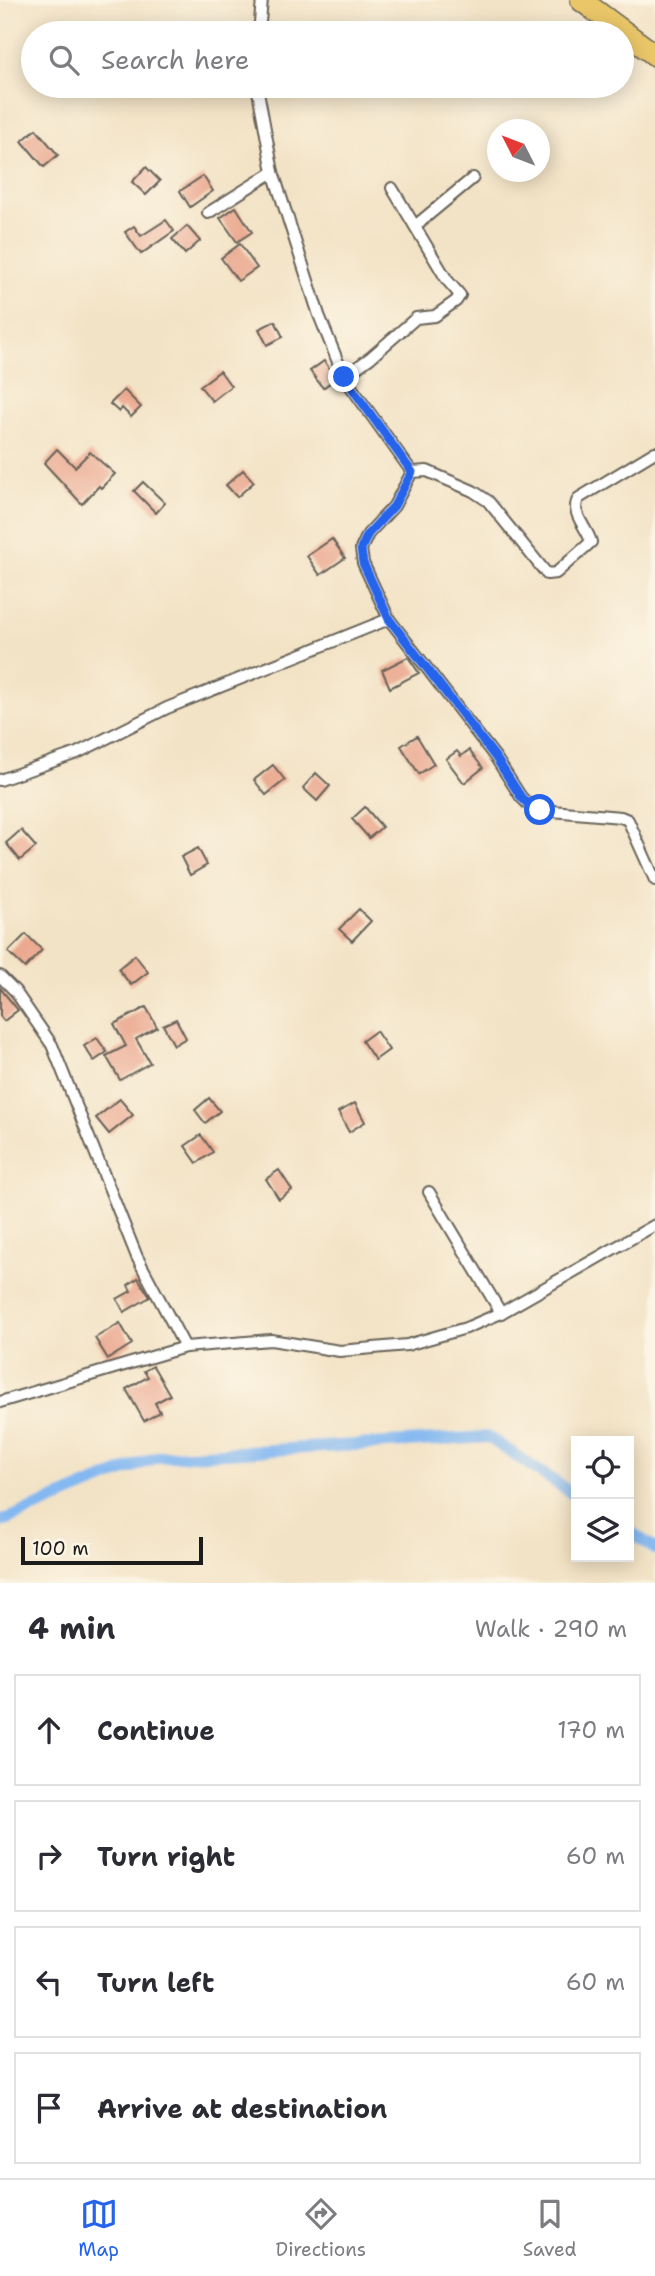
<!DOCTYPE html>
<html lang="en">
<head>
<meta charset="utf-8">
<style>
	body { margin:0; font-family:"Shantell Sans",sans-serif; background:#f2f2f3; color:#2b2b33 }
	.controls { position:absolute; right:21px; bottom:21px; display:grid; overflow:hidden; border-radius:0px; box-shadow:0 4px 18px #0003 }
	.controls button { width:63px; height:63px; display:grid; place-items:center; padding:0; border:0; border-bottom:2px solid #e1e1e2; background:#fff; color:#2b2b33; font:35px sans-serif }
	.compass { position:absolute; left:487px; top:119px; width:63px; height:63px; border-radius:50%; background:#fff; box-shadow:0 4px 18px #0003; rotate:312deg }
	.scale { position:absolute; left:21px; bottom:18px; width:182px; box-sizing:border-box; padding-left:7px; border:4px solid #1c1c1c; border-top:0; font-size:19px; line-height:24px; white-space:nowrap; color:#1c1c1c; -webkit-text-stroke:5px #fcf5e5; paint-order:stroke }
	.stop { position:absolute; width:21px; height:21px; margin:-16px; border:5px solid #2563eb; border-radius:50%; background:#fff }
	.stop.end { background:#2563eb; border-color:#fff; box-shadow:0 2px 7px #0008 }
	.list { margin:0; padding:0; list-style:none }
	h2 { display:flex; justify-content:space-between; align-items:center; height:91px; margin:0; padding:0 28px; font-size:30px }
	h2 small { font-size:23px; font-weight:400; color:#7c7c81 }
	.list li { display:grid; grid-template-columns:46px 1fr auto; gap:21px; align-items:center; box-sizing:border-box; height:112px; margin:0 14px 14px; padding:0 14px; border:2px solid #e1e1e2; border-radius:0px }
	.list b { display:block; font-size:26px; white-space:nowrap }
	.list em { font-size:23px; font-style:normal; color:#7c7c81 }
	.icon { flex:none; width:38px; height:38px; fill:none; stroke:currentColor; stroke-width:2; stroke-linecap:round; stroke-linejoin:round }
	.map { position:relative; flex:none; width:655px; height:1583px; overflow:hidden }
	.search { position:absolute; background:#fff; box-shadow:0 4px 18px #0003; left:21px; right:21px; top:21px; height:77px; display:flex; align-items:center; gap:18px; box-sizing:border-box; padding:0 24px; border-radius:38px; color:#7c7c81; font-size:26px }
	.sheet { height:595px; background:#fff }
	nav { display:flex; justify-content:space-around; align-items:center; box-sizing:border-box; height:98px; border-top:2px solid #e1e1e2; background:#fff; font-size:19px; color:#7c7c81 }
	nav a { display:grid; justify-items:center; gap:4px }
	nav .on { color:#2563eb }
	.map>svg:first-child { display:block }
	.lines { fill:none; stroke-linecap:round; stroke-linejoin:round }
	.canal { stroke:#83b8f1; stroke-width:12 }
	.building { fill:#eba990 }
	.street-casing { stroke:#676258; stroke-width:14 }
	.highway-casing { stroke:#676258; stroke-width:24 }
	.street { stroke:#fff; stroke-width:10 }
	.highway { stroke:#eac669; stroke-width:21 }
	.route { stroke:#2563eb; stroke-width:9 }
</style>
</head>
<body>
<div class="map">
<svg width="655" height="1583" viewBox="0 0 655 1583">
	<rect width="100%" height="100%" fill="#fcf5e5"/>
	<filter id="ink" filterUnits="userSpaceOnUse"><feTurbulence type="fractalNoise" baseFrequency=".0143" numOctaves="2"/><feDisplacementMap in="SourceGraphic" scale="14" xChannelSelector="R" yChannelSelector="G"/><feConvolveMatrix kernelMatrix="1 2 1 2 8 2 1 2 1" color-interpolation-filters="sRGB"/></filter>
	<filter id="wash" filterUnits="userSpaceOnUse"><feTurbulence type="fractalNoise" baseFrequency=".00686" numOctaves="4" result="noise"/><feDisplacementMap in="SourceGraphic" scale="28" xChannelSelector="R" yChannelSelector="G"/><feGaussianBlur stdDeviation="1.57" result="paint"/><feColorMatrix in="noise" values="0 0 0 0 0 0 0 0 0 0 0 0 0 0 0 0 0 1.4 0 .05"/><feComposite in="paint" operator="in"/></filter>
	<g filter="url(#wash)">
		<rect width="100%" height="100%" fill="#f3e3c6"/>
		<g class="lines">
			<!-- canal -->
			<g class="canal">
				<polyline points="0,1522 157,1457 488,1437 576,1496"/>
				<polyline points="629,1531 655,1549"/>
			</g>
		</g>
		<g id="blocks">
			<!-- building -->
			<g class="building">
				<polygon points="36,129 58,155 44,167 22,141"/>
				<polygon points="146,167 160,181 146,195 132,182"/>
				<polygon points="203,176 213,191 190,207 180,191"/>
				<polygon points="236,207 252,232 237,242 220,218"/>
				<polygon points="166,220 174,231 141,254 125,232 134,226 141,236"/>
				<polygon points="187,226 200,241 185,254 172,239"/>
				<polygon points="240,244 257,268 238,281 221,258"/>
				<polygon points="275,321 283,337 267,345 259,329"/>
				<polygon points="324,361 336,378 323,388 310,371"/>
				<polygon points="220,371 231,386 212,401 200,386"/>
				<polygon points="124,390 141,407 131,417 122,408 119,412 110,404"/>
				<polygon points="57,449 75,467 90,452 115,474 101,488 99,486 82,504 44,463"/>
				<polygon points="243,470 254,482 237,497 226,485"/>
				<polygon points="143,482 165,503 156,513 134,491"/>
				<polygon points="332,539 345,558 320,575 307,556"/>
				<polygon points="408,657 419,673 390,688 382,670"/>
				<polygon points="417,736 434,764 419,774 401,746"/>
				<polygon points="469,750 483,768 464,783 446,759 457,751 461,756"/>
				<polygon points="273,765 285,780 266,795 254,780"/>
				<polygon points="316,773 330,786 317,801 303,788"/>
				<polygon points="365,807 382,827 369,838 352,819"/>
				<polygon points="21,830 36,847 20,860 6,843"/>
				<polygon points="198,848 207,865 190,875 181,857"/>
				<polygon points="359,909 371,921 352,941 339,929"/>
				<polygon points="26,934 42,950 25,968 8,952"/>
				<polygon points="135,955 148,972 131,985 118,969"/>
				<polygon points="0,988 18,1010 4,1021 0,1016"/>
				<polygon points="146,1007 157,1027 136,1039 150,1063 120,1080 106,1056 126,1046 114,1024"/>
				<polygon points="176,1019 186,1038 174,1045 163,1025"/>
				<polygon points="376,1031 389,1050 375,1060 362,1041"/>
				<polygon points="97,1038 107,1052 94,1061 84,1046"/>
				<polygon points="209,1098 220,1111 205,1123 195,1110"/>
				<polygon points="120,1099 133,1115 109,1134 96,1118"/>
				<polygon points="355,1103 365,1122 349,1132 338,1112"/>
				<polygon points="201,1135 213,1152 197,1163 185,1146"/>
				<polygon points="279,1170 292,1190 279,1199 266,1179"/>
				<polygon points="138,1278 150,1297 124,1312 117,1299 131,1291 128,1285"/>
				<polygon points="120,1323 132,1344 108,1359 95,1338"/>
				<polygon points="153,1366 170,1395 155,1403 160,1412 144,1421 126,1389 148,1377 144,1371"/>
			</g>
		</g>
	</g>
	<g filter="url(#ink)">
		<use href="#blocks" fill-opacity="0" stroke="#676258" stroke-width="2"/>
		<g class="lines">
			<defs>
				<g id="street">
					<polyline points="259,33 262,0"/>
					<path d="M257,86L273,172L319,315L344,377L412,472L427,471L473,491L488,501L547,574L556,573L591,542C587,527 569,512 579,498L655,452"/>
					<polyline points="208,213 273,172"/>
					<polyline points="415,226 473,178"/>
					<polyline points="344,377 370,358 416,318 435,316 456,301 460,295 447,280 392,188"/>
					<polyline points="412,472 394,506 368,534 361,549 363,563 389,619 496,758 521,797 529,805 540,810 621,817 628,820 655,880"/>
					<polyline points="0,780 77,753 167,708 389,619"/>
					<polyline points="0,976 15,991 52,1045 137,1257 185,1347"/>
					<polyline points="429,1192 501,1313"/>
					<polyline points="0,1402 185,1347 271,1340 340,1351 407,1345 466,1328 501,1313 655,1225"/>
				</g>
				<polyline id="highway" points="581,0 655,55"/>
			</defs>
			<!-- street casing -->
			<use href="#street" class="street-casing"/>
			<!-- highway casing -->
			<use href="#highway" class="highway-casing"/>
			<!-- street -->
			<use href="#street" class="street"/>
			<!-- highway -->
			<use href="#highway" class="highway"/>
		</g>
	</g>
	<g class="lines" filter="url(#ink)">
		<!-- route -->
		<polyline class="route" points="344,377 412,472 394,506 368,534 361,549 363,563 389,619 496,758 521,797 529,805 540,810"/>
	</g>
</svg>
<div class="controls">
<button><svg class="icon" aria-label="locate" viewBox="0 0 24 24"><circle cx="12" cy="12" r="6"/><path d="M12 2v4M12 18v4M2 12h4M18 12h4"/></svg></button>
<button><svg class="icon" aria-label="layers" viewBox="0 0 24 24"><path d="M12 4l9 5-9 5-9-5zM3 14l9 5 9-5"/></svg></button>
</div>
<svg class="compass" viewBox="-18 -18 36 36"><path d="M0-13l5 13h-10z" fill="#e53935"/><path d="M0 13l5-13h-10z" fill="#7c7c81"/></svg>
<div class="scale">100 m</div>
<div class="stop" style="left:540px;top:810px"></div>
<div class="stop end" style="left:344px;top:377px"></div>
<div class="search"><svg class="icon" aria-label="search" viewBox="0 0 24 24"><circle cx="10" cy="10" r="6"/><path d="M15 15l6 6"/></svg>Search here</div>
</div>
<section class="sheet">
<h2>4 min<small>Walk · 290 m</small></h2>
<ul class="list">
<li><svg class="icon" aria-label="ahead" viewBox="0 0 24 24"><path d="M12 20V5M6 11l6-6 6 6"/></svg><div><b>Continue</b></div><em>170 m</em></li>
<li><svg class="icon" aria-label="right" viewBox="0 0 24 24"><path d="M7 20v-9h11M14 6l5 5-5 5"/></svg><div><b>Turn right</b></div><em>60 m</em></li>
<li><svg class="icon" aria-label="left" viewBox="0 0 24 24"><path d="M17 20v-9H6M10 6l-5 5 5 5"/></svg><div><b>Turn left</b></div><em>60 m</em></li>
<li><svg class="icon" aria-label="arrive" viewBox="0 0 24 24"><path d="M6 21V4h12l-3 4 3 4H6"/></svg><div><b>Arrive at destination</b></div></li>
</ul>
</section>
<nav>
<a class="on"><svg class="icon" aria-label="map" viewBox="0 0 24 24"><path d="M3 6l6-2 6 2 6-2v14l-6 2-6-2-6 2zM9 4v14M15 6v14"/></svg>Map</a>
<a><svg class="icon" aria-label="directions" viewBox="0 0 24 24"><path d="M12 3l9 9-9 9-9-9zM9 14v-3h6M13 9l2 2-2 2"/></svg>Directions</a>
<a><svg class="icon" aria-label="saved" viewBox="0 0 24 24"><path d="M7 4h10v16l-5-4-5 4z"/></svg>Saved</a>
</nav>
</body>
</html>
